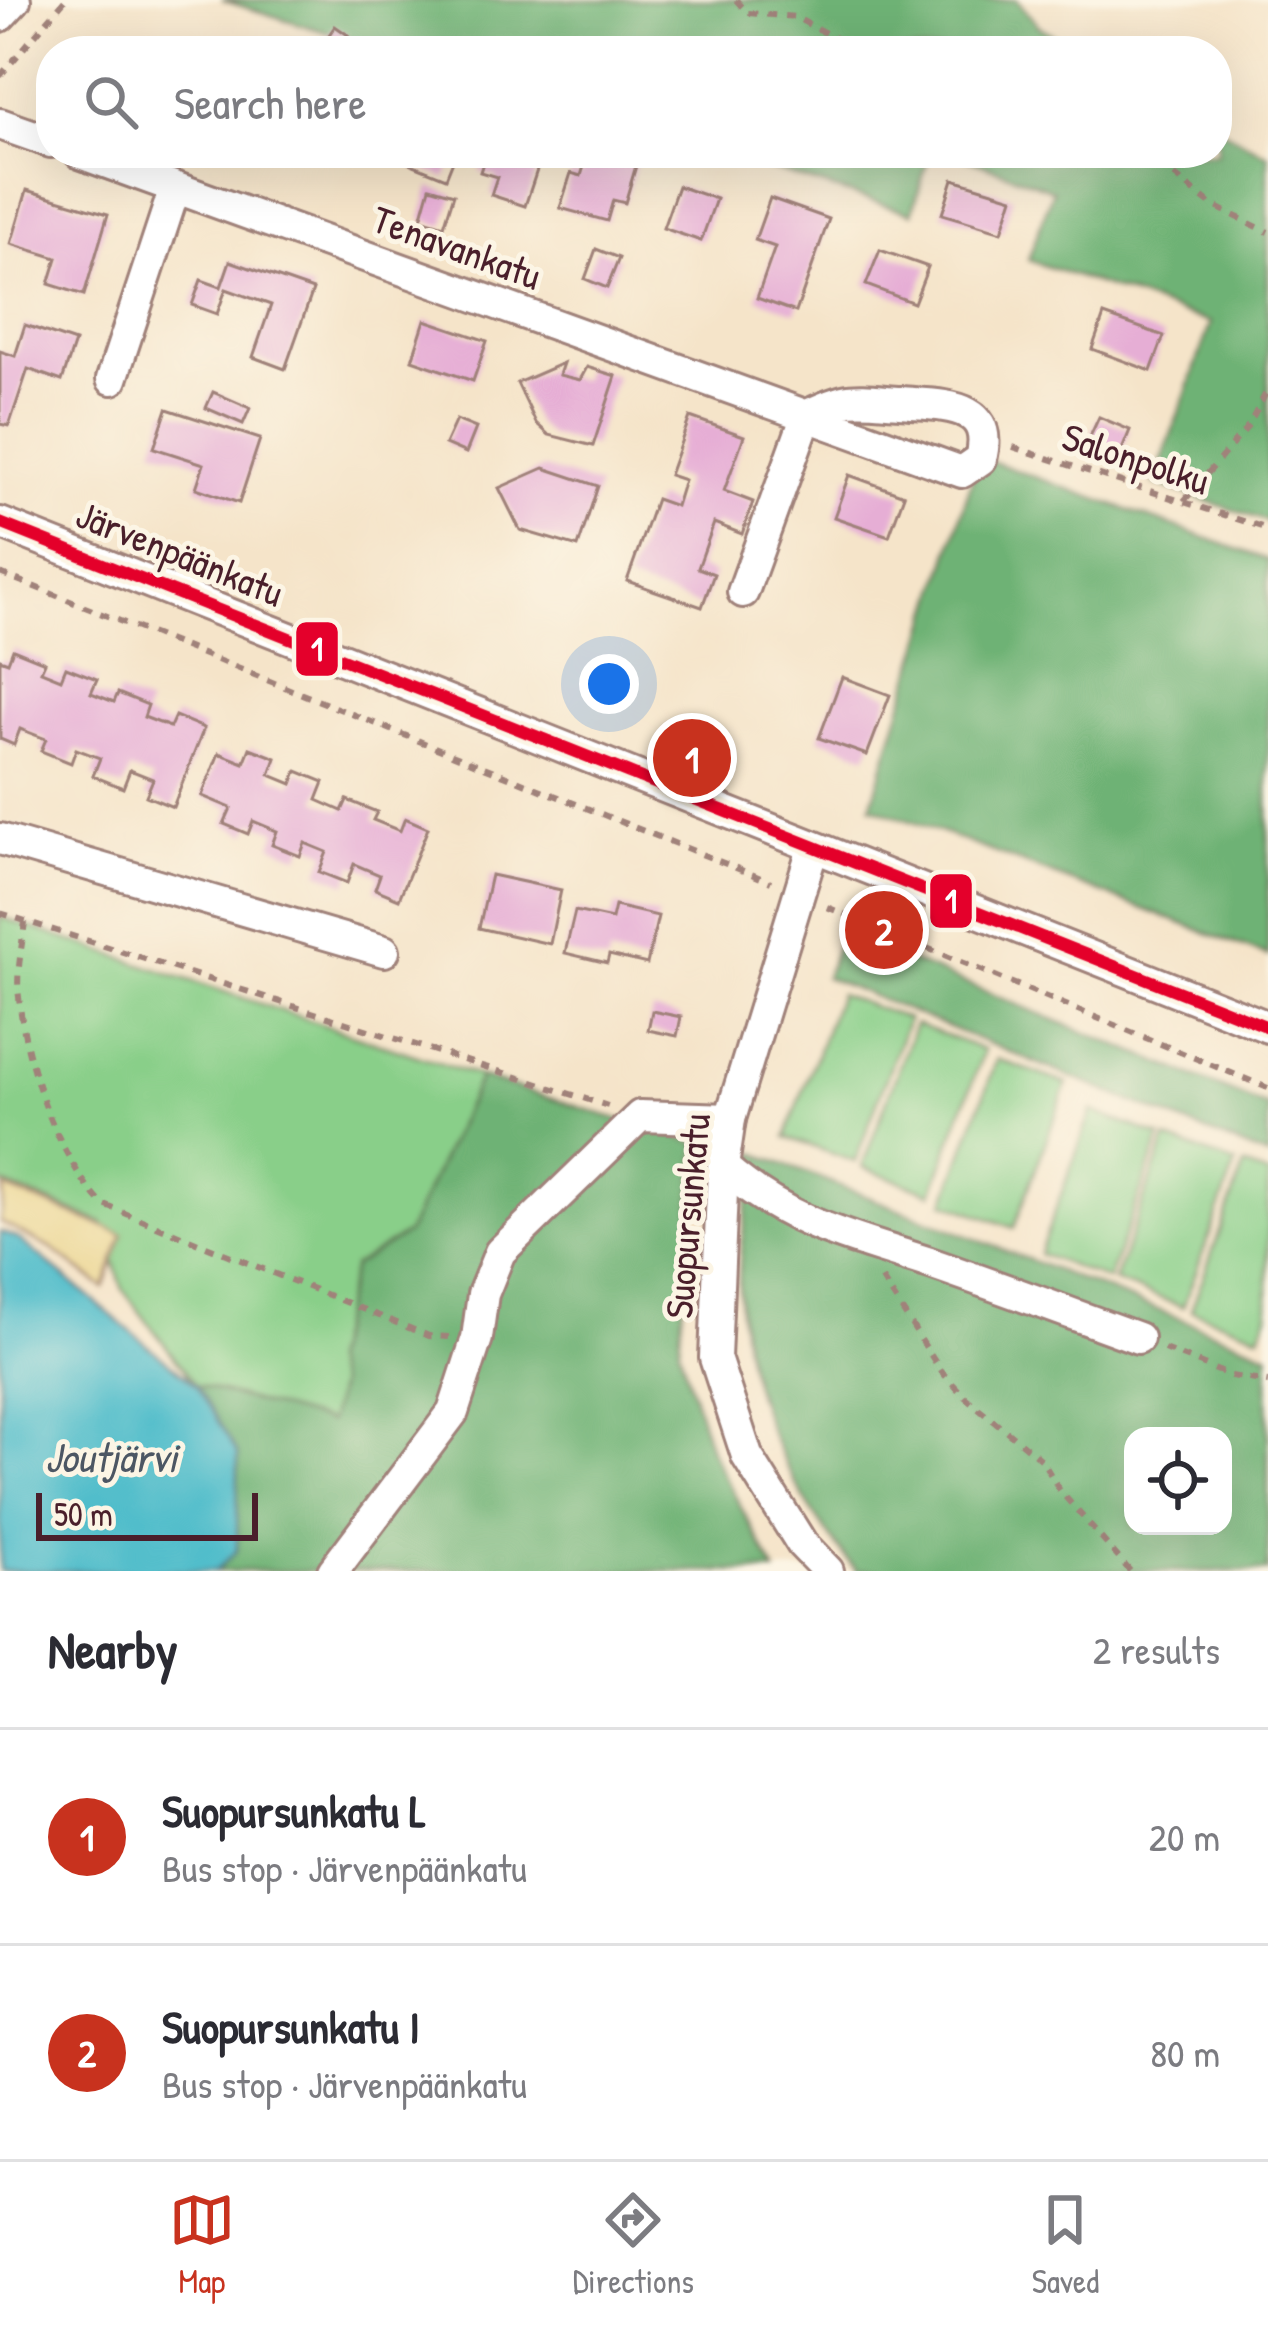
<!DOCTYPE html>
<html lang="en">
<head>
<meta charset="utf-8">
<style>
	body { margin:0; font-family:"Patrick Hand",sans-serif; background:#f7f7f7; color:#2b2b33 }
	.controls { position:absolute; right:36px; bottom:36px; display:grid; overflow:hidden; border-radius:24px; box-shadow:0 12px 48px #0002 }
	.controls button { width:108px; height:108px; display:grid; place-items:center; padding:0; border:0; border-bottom:3px solid #e1e1e2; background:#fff; color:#2b2b33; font:60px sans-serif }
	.scale { position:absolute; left:36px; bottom:30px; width:222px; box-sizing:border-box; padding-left:12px; border:6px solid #4a1f2b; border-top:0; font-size:33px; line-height:42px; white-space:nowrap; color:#4a1f2b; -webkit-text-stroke:9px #fcf5e5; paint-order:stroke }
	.you { position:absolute; left:609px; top:684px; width:42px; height:42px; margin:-30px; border:9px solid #fff; border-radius:50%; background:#1a73e8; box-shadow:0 0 0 18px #1a73e833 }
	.badge { display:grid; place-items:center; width:78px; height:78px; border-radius:50%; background:#c8321e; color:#fff; font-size:39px; font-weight:700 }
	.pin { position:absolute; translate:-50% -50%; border:6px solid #fff; box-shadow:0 3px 12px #0006 }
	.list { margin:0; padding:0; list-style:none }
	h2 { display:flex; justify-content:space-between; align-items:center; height:156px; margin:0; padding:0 48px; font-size:51px }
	h2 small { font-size:39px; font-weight:400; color:#7c7c81 }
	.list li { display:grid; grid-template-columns:78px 1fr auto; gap:36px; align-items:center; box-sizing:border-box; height:216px; padding:0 48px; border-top:3px solid #e1e1e2 }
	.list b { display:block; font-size:45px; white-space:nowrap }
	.list p { margin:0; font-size:39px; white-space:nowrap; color:#7c7c81 }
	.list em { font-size:39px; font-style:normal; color:#7c7c81 }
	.icon { flex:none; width:66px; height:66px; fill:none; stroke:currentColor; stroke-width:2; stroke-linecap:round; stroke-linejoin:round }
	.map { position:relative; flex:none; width:1268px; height:1571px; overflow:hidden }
	.search { position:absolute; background:#fff; box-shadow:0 12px 48px #0002; left:36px; right:36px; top:36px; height:132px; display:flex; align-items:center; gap:30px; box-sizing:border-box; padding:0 42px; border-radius:48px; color:#7c7c81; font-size:45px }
	.sheet { height:588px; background:#fff }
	nav { display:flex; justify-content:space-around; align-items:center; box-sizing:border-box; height:168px; border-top:3px solid #e1e1e2; background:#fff; font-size:33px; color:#7c7c81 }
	nav a { display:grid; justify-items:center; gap:6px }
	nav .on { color:#c8321e }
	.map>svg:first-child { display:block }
	.green { fill:#89cf89; stroke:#6a775a; stroke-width:3 }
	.forest { fill:#6eb275; stroke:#5c6850; stroke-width:3; fill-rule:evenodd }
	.sand { fill:#eeda9e; stroke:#9c7c64; stroke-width:3 }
	.water { fill:#51bdcb; stroke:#4e6e7b; stroke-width:3 }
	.building { fill:#e6aed5 }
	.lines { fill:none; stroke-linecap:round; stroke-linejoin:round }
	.minor-casing { stroke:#a0827a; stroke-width:36 }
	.path { stroke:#a0827a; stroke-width:6; stroke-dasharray:9 9; stroke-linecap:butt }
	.minor { stroke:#fff; stroke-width:30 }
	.bus-1-casing { stroke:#fcf5e5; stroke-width:21 }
	.bus-1 { stroke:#e4002b; stroke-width:12 }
	.labels { text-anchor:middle; stroke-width:10; stroke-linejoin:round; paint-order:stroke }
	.street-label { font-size:39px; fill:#4a1f2b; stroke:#fcf5e5 }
	.water-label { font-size:42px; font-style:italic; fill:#4c5663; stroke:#fcf5e5 }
	.line-badge { stroke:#fcf5e5; stroke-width:4.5 }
	.badge-label { font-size:33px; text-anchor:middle; font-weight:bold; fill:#fff }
</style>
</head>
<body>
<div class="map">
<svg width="1268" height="1571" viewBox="0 0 1268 1571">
	<rect width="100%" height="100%" fill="#fcf5e5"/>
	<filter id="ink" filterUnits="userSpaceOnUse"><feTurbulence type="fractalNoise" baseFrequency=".00833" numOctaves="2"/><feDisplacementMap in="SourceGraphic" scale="24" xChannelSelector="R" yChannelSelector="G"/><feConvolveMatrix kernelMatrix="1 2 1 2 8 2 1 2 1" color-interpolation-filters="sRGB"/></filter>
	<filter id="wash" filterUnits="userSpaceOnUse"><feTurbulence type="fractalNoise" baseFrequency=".004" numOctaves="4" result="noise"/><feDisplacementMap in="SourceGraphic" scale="48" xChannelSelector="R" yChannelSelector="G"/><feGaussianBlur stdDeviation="2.7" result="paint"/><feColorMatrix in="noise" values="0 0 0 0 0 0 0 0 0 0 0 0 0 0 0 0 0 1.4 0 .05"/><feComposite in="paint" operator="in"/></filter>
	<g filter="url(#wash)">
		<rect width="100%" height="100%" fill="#f5e4c9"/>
		<!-- green -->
		<g class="green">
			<polygon points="0,917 480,1077 407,1234 353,1266 338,1385 329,1423 196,1385 123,1290 102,1223 0,1183"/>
			<polygon points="839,994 908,1019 855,1162 786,1137"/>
			<polygon points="915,1024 984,1050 932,1193 862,1167"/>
			<polygon points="997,1059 1067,1084 1014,1228 945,1202"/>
			<polygon points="1092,1111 1161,1137 1108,1280 1039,1254"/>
			<polygon points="1166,1139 1236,1164 1183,1307 1114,1281"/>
			<polygon points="1244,1166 1268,1175 1268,1314 1260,1335 1191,1310"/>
		</g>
		<!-- forest -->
		<g class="forest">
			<polygon points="222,0 1017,0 1040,27 1082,51 387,51"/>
			<polygon points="1217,127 1268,155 1268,522 1154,483 1211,323 1028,260 1053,190 952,153 1217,153"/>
			<polygon points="717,153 930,153 912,213"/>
			<polygon points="979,457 1268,560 1268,956 871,806"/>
			<polygon points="842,933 1268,1107 1268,1157 825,977"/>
			<polygon points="480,1077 697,1143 679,1349 710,1449 775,1571 216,1571 237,1550 238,1454 196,1385 329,1422 338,1385 330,1362 353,1266 407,1233"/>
			<path d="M755,1153L1268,1353V1571H857C791,1494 742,1395 739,1292C738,1247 749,1198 755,1153ZM1133,1436H1223V1526H1133Z"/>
		</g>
		<!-- sand -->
		<polygon class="sand" points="5,1188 123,1234 104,1288 52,1249 0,1222"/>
		<!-- water -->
		<polygon class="water" points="0,1232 19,1239 196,1385 238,1454 237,1550 216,1571 0,1571"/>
		<g id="blocks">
			<!-- building -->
			<g class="building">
				<polygon points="335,26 348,35 337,51 324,51 320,48"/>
				<polygon points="409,153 456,153 446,178 406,162"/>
				<polygon points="486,153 505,153 539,164 525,206 491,195 497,177 480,172"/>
				<polygon points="588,153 619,153 638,159 625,203 613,200 607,221 560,208 571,173 581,176"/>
				<polygon points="953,179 1013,197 1002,232 942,214"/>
				<polygon points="678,186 716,199 701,241 663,228"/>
				<polygon points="430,187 454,194 444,226 421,219"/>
				<polygon points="27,190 108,214 84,295 49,284 57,258 11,244"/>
				<polygon points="770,198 829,219 796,312 757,298 775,247 755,240"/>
				<polygon points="596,249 619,258 607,288 585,279"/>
				<polygon points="880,250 928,267 914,303 866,285"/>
				<polygon points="230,261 313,290 285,369 253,357 271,305 226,289 217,314 192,305 201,280 221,287"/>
				<polygon points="1104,315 1164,336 1151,371 1092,349"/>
				<polygon points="425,320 487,341 473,381 412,360"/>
				<polygon points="25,325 75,342 62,381 28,369 9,426 0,424 0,351 15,356"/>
				<polygon points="563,363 559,375 580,380 587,367 616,376 593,446 549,435 536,423 517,383"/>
				<polygon points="213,392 250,408 243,424 206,408"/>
				<polygon points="167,409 260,439 239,503 196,488 204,464 154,448"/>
				<polygon points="690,417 744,436 724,491 753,502 742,534 714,523 698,568 714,574 702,607 627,581 656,499 676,506 684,480 669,475"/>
				<polygon points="1099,417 1130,430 1119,457 1087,443"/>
				<polygon points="456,420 476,428 466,453 445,444"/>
				<polygon points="544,468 598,486 578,547 520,530 499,488"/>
				<polygon points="849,475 904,495 889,536 834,517"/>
				<polygon points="13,649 45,662 41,671 61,679 66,667 97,679 91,693 114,702 118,693 148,705 144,717 170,727 175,716 204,728 173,807 146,796 153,779 130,770 123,788 93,776 100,758 76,749 71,763 41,751 46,739 20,729 14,745 0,739 0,659 8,662"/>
				<polygon points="842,677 890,695 867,755 819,738"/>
				<polygon points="250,748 276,758 270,775 292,784 297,771 324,782 317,800 342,811 347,800 377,812 373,820 400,831 405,818 428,828 399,899 375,889 380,875 354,864 347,883 319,872 327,852 305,843 300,856 272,845 277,831 253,821 248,834 224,824 231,808 202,796 219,753 244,763"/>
				<polygon points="491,875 561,890 550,944 479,928"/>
				<polygon points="615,906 658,916 647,964 609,955 607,963 565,953 575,911 612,919"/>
				<polygon points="652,1011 681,1017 677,1036 648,1030"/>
			</g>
		</g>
	</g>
	<g filter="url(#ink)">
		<use href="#blocks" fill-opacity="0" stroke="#a0827a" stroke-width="3"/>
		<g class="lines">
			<defs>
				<g id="minor">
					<polyline points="0,16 15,0"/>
					<polyline points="0,124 51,142"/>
					<path d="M80,153L962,472L981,459C996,401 940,406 900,402C882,401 860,397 843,401C831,404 819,410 807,415L743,592"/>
					<polyline points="112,379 175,188"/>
					<polyline points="0,523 1268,1027"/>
					<polyline points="0,839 384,951"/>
					<polyline points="813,848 730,1119 723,1167 715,1358 747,1456 802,1544 828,1571"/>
					<path d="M723,1167C788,1224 850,1237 930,1263C1000,1287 1069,1313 1138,1338"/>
					<polyline points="333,1571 453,1412 477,1338 483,1294 500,1252 640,1116 730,1119"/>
				</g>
			</defs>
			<!-- minor casing -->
			<use href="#minor" class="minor-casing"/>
			<!-- path -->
			<g class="path">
				<polyline points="736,0 748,13 795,17 860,51"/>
				<polyline points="1169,51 1173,41"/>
				<polyline points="0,76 65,0"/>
				<polyline points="1146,153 1210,204 1268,232"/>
				<polyline points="1013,447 1268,529"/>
				<polyline points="1184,501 1249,425 1268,389"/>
				<polyline points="0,573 771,882"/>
				<polyline points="692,758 728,778"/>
				<polyline points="827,907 1268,1088"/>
				<polyline points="0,913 608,1106"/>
				<path d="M25,922C22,946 16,973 19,997C25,1063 57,1156 102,1204L429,1336L449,1337"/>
				<polyline points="882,1279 941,1371 965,1397 1042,1460 1060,1491 1130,1571"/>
				<polyline points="1164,1349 1231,1376 1268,1382"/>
			</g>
			<!-- minor -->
			<use href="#minor" class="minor"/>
			<defs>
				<polyline id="bus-1" points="0,523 1268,1027"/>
			</defs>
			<!-- bus-1 casing -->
			<use href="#bus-1" class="bus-1-casing"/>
			<!-- bus-1 -->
			<use href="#bus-1" class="bus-1"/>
		</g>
	</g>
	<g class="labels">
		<!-- street labels -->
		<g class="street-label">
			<text transform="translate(457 247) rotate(20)" y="14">Tenavankatu</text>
			<text transform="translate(1136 458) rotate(18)" y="14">Salonpolku</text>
			<text transform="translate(180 553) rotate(22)" y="14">Järvenpäänkatu</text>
			<text transform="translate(687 1216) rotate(-85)" y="14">Suopursunkatu</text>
		</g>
		<!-- water labels -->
		<g class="water-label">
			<text x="111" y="1472">Joutjärvi</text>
		</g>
	</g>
	<g class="line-badge">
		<rect x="294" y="620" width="46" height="58" rx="12" fill="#e4002b"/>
		<rect x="928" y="872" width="46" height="58" rx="12" fill="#e4002b"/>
	</g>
	<g class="badge-label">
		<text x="317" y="661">1</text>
		<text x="951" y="913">1</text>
	</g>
</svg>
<div class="controls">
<button><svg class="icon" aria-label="locate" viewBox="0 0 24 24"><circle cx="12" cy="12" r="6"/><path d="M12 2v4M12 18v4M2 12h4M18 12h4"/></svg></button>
</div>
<div class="scale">50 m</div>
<div class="you"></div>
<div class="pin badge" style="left:692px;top:758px">1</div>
<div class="pin badge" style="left:884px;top:930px">2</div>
<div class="search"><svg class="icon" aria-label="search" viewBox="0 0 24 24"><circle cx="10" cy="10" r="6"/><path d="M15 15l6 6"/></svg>Search here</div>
</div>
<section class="sheet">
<h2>Nearby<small>2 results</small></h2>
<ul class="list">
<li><span class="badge">1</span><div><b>Suopursunkatu L</b><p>Bus stop · Järvenpäänkatu</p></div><em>20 m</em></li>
<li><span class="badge">2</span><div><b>Suopursunkatu I</b><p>Bus stop · Järvenpäänkatu</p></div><em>80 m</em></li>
</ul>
</section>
<nav>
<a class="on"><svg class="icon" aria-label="map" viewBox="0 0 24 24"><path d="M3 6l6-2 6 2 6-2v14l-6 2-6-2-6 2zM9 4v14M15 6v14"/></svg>Map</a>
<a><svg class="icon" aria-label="directions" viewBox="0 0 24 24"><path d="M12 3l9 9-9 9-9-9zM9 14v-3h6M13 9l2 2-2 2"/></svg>Directions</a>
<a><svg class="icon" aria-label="saved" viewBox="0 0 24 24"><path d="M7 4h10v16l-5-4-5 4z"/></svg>Saved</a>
</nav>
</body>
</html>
